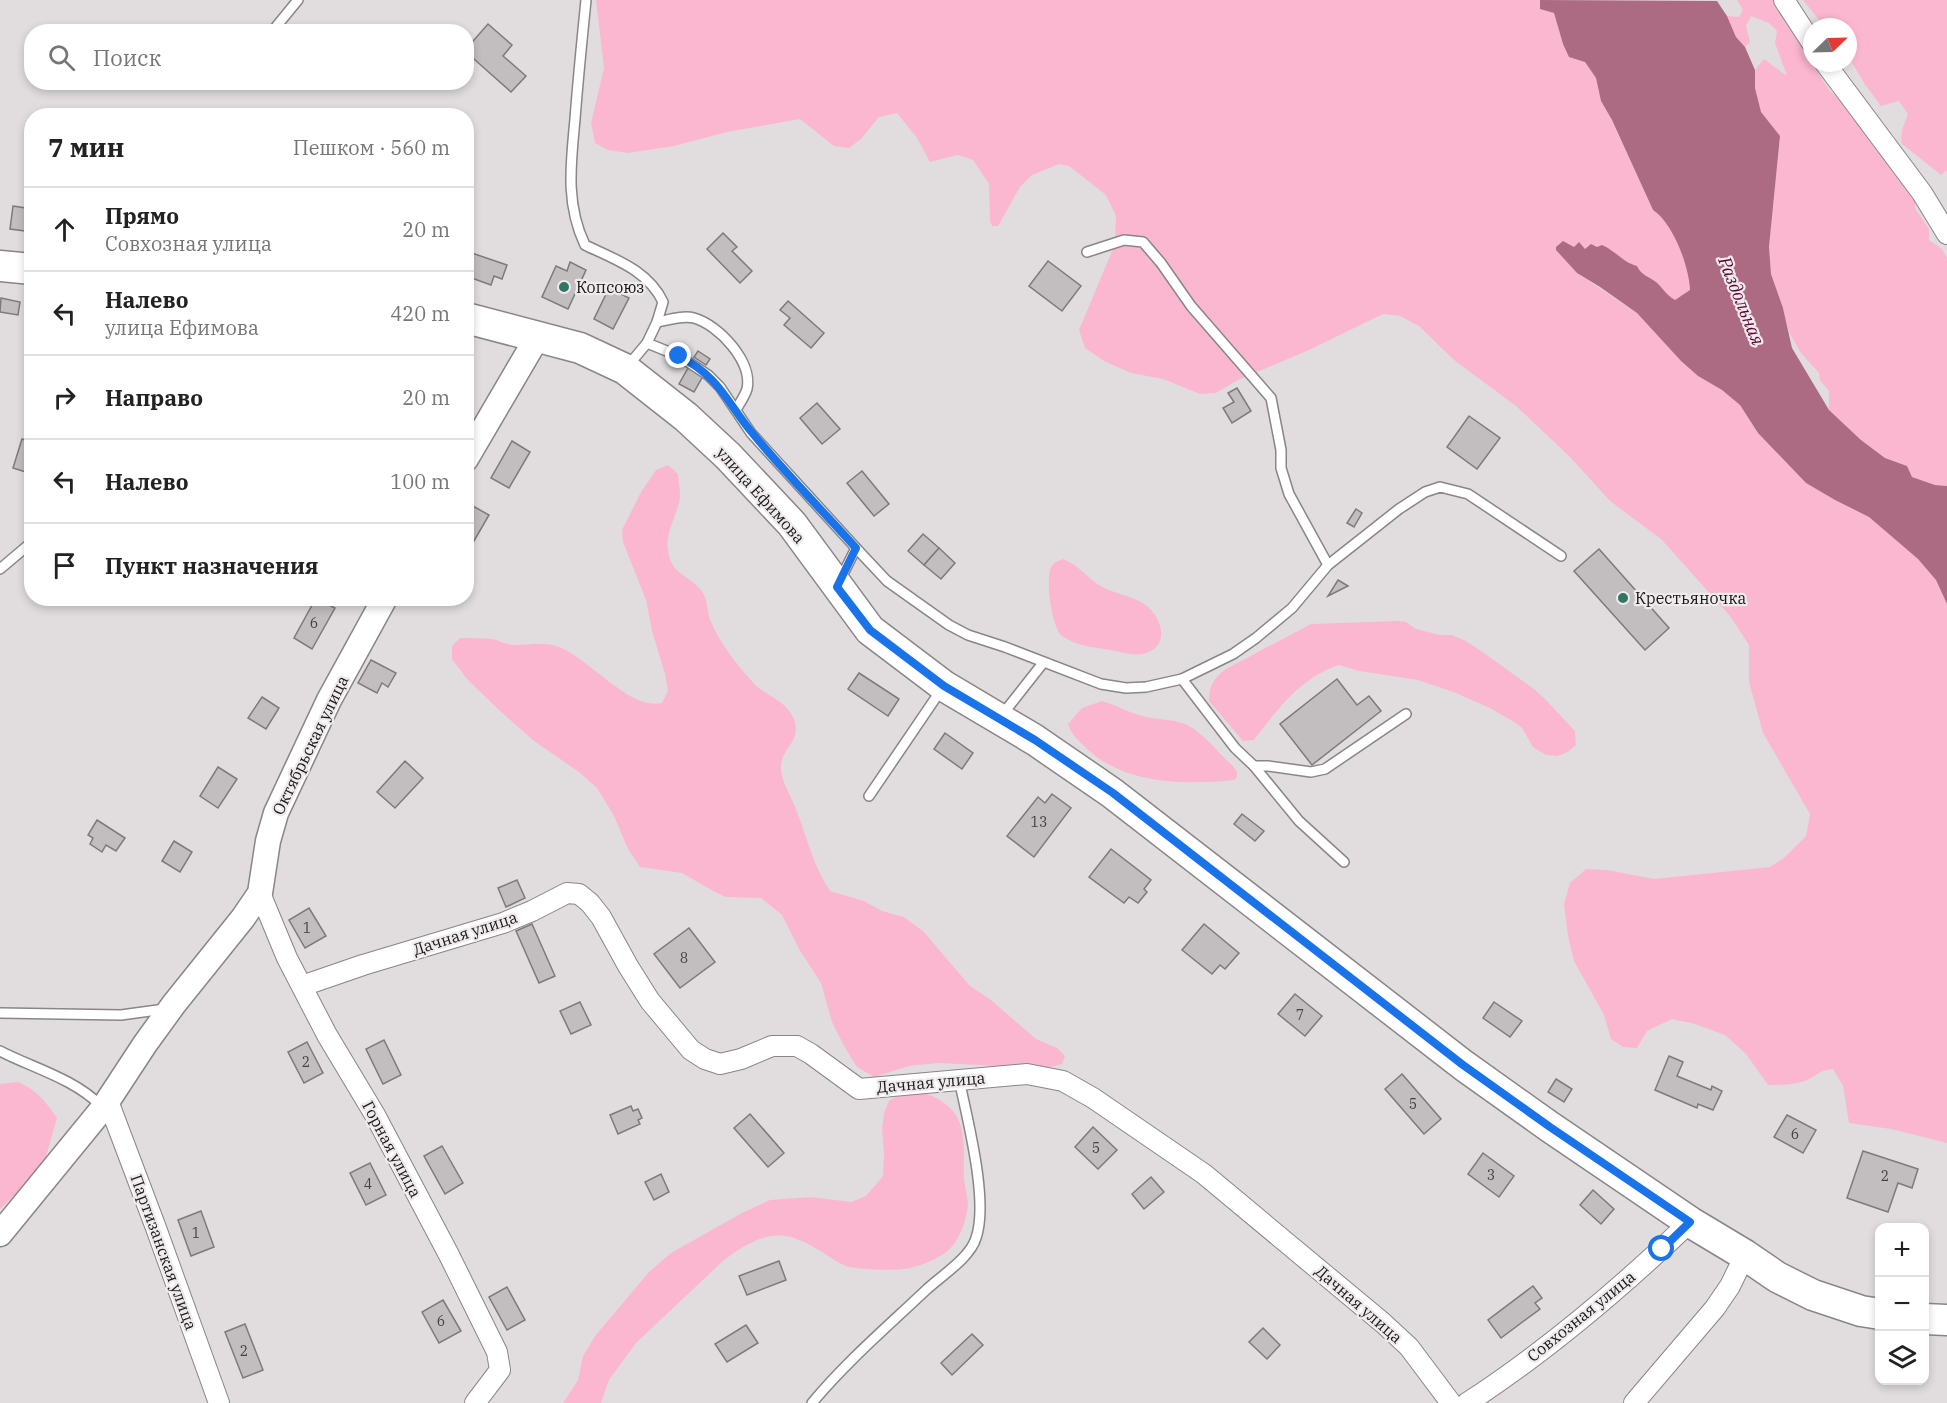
<!DOCTYPE html>
<html lang="ru">
<head>
<meta charset="utf-8">
<style>
	body { margin:0; font-family:"IBM Plex Serif",serif; background:#f2f2f2; color:#222 }
	.controls { position:absolute; right:18px; bottom:18px; display:grid; overflow:hidden; border-radius:12px; box-shadow:0 3px 9px #0003 }
	.controls button { width:54px; height:54px; display:grid; place-items:center; padding:0; border:0; border-bottom:2px solid #e0e0e0; background:#fff; color:#222; font:30px sans-serif }
	.compass { position:absolute; left:1803px; top:18px; width:54px; height:54px; border-radius:50%; background:#fff; box-shadow:0 3px 9px #0003; rotate:67deg }
	.stop { position:absolute; width:18px; height:18px; margin:-14px; border:4px solid #1a73e8; border-radius:50%; background:#fff }
	.stop.end { background:#1a73e8; border-color:#fff; box-shadow:0 2px 6px #0008 }
	.list { margin:0; padding:0; list-style:none }
	h2 { display:flex; justify-content:space-between; align-items:center; height:78px; margin:0; padding:0 24px; font-size:26px }
	h2 small { font-size:20px; font-weight:400; color:#767676 }
	.list li { display:grid; grid-template-columns:39px 1fr auto; gap:18px; align-items:center; box-sizing:border-box; height:84px; padding:0 24px; border-top:2px solid #e0e0e0 }
	.list b { display:block; font-size:22px; white-space:nowrap }
	.list p { margin:0; font-size:20px; white-space:nowrap; color:#767676 }
	.list em { font-size:20px; font-style:normal; color:#767676 }
	.icon { flex:none; width:33px; height:33px; fill:none; stroke:currentColor; stroke-width:2; stroke-linecap:round; stroke-linejoin:round }
	.map { position:relative; flex:none; width:1947px; height:1403px; overflow:hidden }
	.search { position:absolute; background:#fff; box-shadow:0 3px 9px #0003; left:24px; top:24px; width:450px; height:66px; display:flex; align-items:center; gap:15px; box-sizing:border-box; padding:0 21px; border-radius:24px; color:#767676; font-size:22px }
	.panel { position:absolute; background:#fff; box-shadow:0 3px 9px #0003; left:24px; top:108px; width:450px; height:498px; border-radius:24px }
	.map>svg:first-child { display:block }
	.green { fill:#fcb7d0 }
	.water { fill:#ad6a83 }
	.building { fill:#c2bebf; stroke:#7e7a7b; stroke-width:1.5 }
	.lines { fill:none; stroke-linecap:round; stroke-linejoin:round }
	.service-casing { stroke:#8a8587; stroke-width:12 }
	.minor-casing { stroke:#8a8587; stroke-width:22 }
	.tertiary-casing { stroke:#8a8587; stroke-width:27 }
	.primary-casing { stroke:#8a8587; stroke-width:33 }
	.service { stroke:#fff; stroke-width:9 }
	.minor { stroke:#fff; stroke-width:20 }
	.tertiary { stroke:#fff; stroke-width:24 }
	.primary { stroke:#fff; stroke-width:30 }
	.route { stroke:#1a73e8; stroke-width:8 }
	.poi-dot { fill:#327565; stroke:#efeaeb; stroke-width:2 }
	.labels { text-anchor:middle; stroke-width:4.5; stroke-linejoin:round; paint-order:stroke }
	.number-label { font-size:14px; fill:#444242 }
	.poi-label { font-size:16px; fill:#1a1819; stroke:#efeaeb; text-anchor:start }
	.street-label { font-size:16px; fill:#1a1819; stroke:#efeaeb }
	.water-label { font-size:18px; font-style:italic; fill:#5b0432; stroke:#efeaeb }
</style>
</head>
<body>
<div class="map">
<svg width="1947" height="1403" viewBox="0 0 1947 1403">
	<rect width="100%" height="100%" fill="#e1ddde"/>
	<!-- green -->
	<g class="green">
		<path d="M596,0H1540L1541,9L1554,13L1563,44L1585,62L1596,78L1601,101L1612,120L1653,210C1674,223 1689,266 1690,291L1675,300L1664,293L1658,284L1640,273L1637,266C1626,263 1617,258 1611,249L1577,273L1637,313L1681,361L1698,376L1722,390L1740,405L1758,433L1806,483L1835,500L1869,517L1918,559L1936,580L1947,604V1143L1891,1129L1849,1123L1843,1086L1833,1069C1817,1071 1820,1074 1807,1080C1796,1085 1780,1085 1768,1085L1746,1054L1725,1035L1695,1024L1672,1019L1647,1031L1637,1048L1623,1047L1611,1039L1604,1015L1574,961L1568,936L1564,904L1570,883L1586,869L1607,870L1654,879L1770,867L1785,857L1806,836L1810,814L1763,733L1749,682V645L1730,616L1661,539L1610,501L1570,457L1516,406L1454,360L1419,326L1400,316L1383,314L1307,351L1238,380L1216,393L1200,394L1163,379L1131,373L1104,361L1085,348L1079,330L1115,244L1116,216L1106,195L1069,166L1059,164L1032,175L1020,187L998,226H992L990,221L989,184L973,160L958,155L930,162L917,138L897,113L879,117L861,139L849,148L834,146L800,119L727,132L674,146L628,153L608,150L595,143L591,123L604,68Z"/>
		<path d="M1737,0H1774L1776,2L1784,21L1803,42L1812,63L1829,90L1850,109C1851,120 1865,127 1871,136C1875,144 1870,138 1874,146C1878,152 1885,161 1890,165L1892,171L1915,200V208L1929,229V240L1942,249L1947,258V486L1935,485L1912,477L1907,466L1885,458L1861,440L1829,410V391L1820,380L1819,373L1801,353L1789,332L1783,308L1771,274L1769,247L1780,137L1761,113L1755,88V70L1764,59L1787,76L1775,43L1777,31L1769,23L1751,16L1746,26L1750,42L1745,47L1736,37L1727,16L1739,17L1743,10Z"/>
		<polygon points="1803,0 1947,0 1947,170 1941,175 1901,143 1902,130 1908,114 1899,101 1881,106 1864,83 1848,56 1848,27 1825,27"/>
		<path d="M668,465L678,474C679,482 680,490 680,497C678,515 665,531 668,550C671,575 688,574 701,590C709,600 706,613 712,624C720,643 737,665 751,680C763,696 786,699 794,719C802,741 783,747 781,765C780,781 792,796 797,812C808,840 813,865 830,891L864,901L882,911L904,917L924,932L970,986L991,1000L1036,1039L1057,1048L1065,1056L1062,1064L1051,1067L1038,1068L938,1063L909,1066L874,1077L857,1067L844,1046L832,1022L821,983L799,949L782,915L761,898L726,897L715,892L682,873L640,867L628,849L614,816L597,788L579,772L534,741L500,711L467,679L452,659V646L460,638C470,638 481,638 492,639C499,640 506,645 514,645C529,645 545,641 559,647C589,658 630,711 662,703L668,691L665,674L652,631L646,600L623,542L622,530L641,492L656,470Z"/>
		<path d="M1063,559C1077,564 1085,575 1096,583C1111,594 1133,595 1147,606C1162,618 1170,646 1146,653C1134,657 1122,652 1110,650C1093,647 1076,646 1062,636C1052,629 1044,576 1052,566C1054,562 1059,561 1063,559Z"/>
		<path d="M1397,621L1406,622L1416,629L1440,635H1452L1466,641L1484,653L1534,689L1545,699L1575,731L1576,745L1568,752L1557,756L1546,755L1533,747L1522,728L1514,722L1490,708L1456,693L1418,680L1359,671L1339,665C1301,677 1277,710 1254,740L1243,741L1209,701C1209,686 1213,680 1224,670L1311,624Z"/>
		<path d="M1102,701C1117,705 1131,714 1146,717C1160,720 1174,719 1187,725C1205,734 1218,753 1233,766L1237,772V777L1234,780C1183,785 1123,785 1084,746C1077,739 1071,734 1068,724L1082,708Z"/>
		<path d="M18,1082C37,1090 46,1102 57,1118L45,1160L21,1189L0,1209V1084Z"/>
		<path d="M923,1093C934,1095 950,1105 956,1115C967,1133 963,1159 964,1179C965,1188 968,1197 968,1206C966,1220 962,1233 954,1244C946,1256 924,1265 910,1268C899,1271 857,1270 846,1266C835,1262 825,1253 815,1248C807,1243 794,1237 785,1236C762,1233 740,1248 723,1261L636,1343L609,1380L601,1403H563L578,1380L583,1356L595,1336L649,1272L671,1253L742,1213L770,1200L811,1197L851,1202L866,1196L883,1176L884,1154L882,1129L884,1113L889,1101L897,1096Z"/>
	</g>
	<!-- water -->
	<path class="water" d="M1540,0L1717,1L1727,16L1736,37L1745,47L1755,70V88L1761,112L1780,136L1769,247L1771,274L1783,308L1792,348L1829,410L1861,440L1885,458L1907,466L1912,477L1935,485L1947,486V604L1936,580L1918,559L1869,517L1835,500L1806,483L1758,433L1740,405L1722,390L1698,376L1681,361L1637,313L1600,287L1577,273L1556,250V247L1563,241L1574,247L1579,242L1585,249L1591,244L1597,247L1602,245C1615,250 1622,262 1637,266C1641,275 1648,276 1656,282C1663,288 1665,294 1675,300L1690,290C1689,266 1673,223 1653,210L1612,120L1601,101L1596,78L1585,62L1569,57L1563,44L1554,13L1540,9Z"/>
	<!-- building -->
	<g class="building">
		<polygon points="488,24 512,45 503,56 526,76 511,92 466,52 466,49"/>
		<polygon points="13,206 32,209 32,232 10,229"/>
		<polygon points="723,233 737,247 732,251 752,271 740,283 707,249"/>
		<polygon points="466,251 507,265 502,279 494,276 491,285 466,276"/>
		<polygon points="1048,261 1081,286 1062,311 1029,286"/>
		<polygon points="570,262 586,270 568,309 542,297 556,266 567,271"/>
		<polygon points="609,288 629,298 613,329 594,319"/>
		<polygon points="1,298 20,302 18,315 0,312"/>
		<polygon points="788,301 824,333 811,348 784,325 790,318 780,310"/>
		<polygon points="698,351 710,359 706,365 694,357"/>
		<polygon points="688,368 703,376 694,392 679,384"/>
		<polygon points="1237,388 1251,411 1232,423 1223,408 1234,402 1228,393"/>
		<polygon points="817,403 840,429 822,444 800,418"/>
		<polygon points="1469,416 1500,438 1477,469 1447,447"/>
		<polygon points="22,439 32,442 32,474 13,468"/>
		<polygon points="512,441 530,452 509,488 491,478"/>
		<polygon points="862,471 889,504 874,516 847,483"/>
		<polygon points="471,505 489,515 467,553 466,512"/>
		<polygon points="1356,509 1362,513 1354,527 1347,523"/>
		<polygon points="923,534 939,548 924,565 908,551"/>
		<polygon points="939,548 955,563 941,579 924,565"/>
		<polygon points="1599,549 1669,628 1645,650 1574,571"/>
		<polygon points="1338,580 1348,586 1328,596 1330,593"/>
		<polygon points="316,598 335,608 312,649 294,638"/>
		<polygon points="371,660 396,673 388,687 382,683 377,693 358,683"/>
		<polygon points="859,673 899,699 888,716 848,689"/>
		<polygon points="1337,679 1357,705 1369,696 1381,711 1312,765 1280,724"/>
		<polygon points="262,697 279,708 266,729 248,718"/>
		<polygon points="945,733 973,753 962,769 934,749"/>
		<polygon points="405,761 423,778 395,808 377,792"/>
		<polygon points="218,767 237,779 218,808 200,796"/>
		<polygon points="1052,794 1071,808 1034,857 1007,836 1038,797 1045,803"/>
		<polygon points="1242,814 1264,831 1255,841 1234,824"/>
		<polygon points="97,820 125,838 116,851 106,845 102,852 90,844 93,838 88,835"/>
		<polygon points="174,841 192,852 180,872 162,861"/>
		<polygon points="1111,849 1151,880 1144,889 1147,892 1138,903 1129,897 1124,903 1089,877"/>
		<polygon points="517,880 525,898 506,907 498,888"/>
		<polygon points="309,908 326,936 305,948 289,920"/>
		<polygon points="532,924 555,976 539,983 516,931"/>
		<polygon points="1204,924 1239,953 1225,969 1220,965 1212,974 1182,950"/>
		<polygon points="689,928 715,962 680,988 654,954"/>
		<polygon points="1295,994 1322,1016 1305,1036 1278,1014"/>
		<polygon points="580,1002 591,1025 571,1034 560,1011"/>
		<polygon points="1494,1002 1522,1021 1510,1037 1483,1018"/>
		<polygon points="384,1040 401,1075 383,1084 366,1049"/>
		<polygon points="307,1042 323,1073 304,1083 288,1052"/>
		<polygon points="1669,1056 1683,1062 1677,1076 1711,1090 1712,1086 1722,1091 1713,1110 1698,1104 1697,1108 1655,1090"/>
		<polygon points="1402,1074 1441,1119 1424,1134 1385,1089"/>
		<polygon points="1556,1079 1572,1089 1564,1102 1548,1092"/>
		<polygon points="631,1106 633,1111 638,1109 642,1118 638,1120 640,1124 618,1134 610,1115"/>
		<polygon points="750,1114 784,1153 768,1167 734,1128"/>
		<polygon points="1787,1115 1816,1130 1803,1153 1774,1137"/>
		<polygon points="1093,1127 1117,1150 1098,1169 1075,1147"/>
		<polygon points="442,1146 463,1183 445,1194 424,1156"/>
		<polygon points="1863,1151 1918,1169 1912,1188 1898,1183 1888,1212 1847,1198"/>
		<polygon points="1483,1153 1514,1176 1499,1197 1468,1174"/>
		<polygon points="370,1163 386,1195 366,1205 350,1173"/>
		<polygon points="661,1174 669,1192 654,1200 645,1182"/>
		<polygon points="1151,1177 1164,1192 1144,1209 1132,1194"/>
		<polygon points="1593,1190 1614,1209 1601,1224 1580,1205"/>
		<polygon points="201,1211 214,1247 191,1256 178,1220"/>
		<polygon points="779,1261 786,1280 747,1295 739,1276"/>
		<polygon points="1533,1286 1542,1298 1535,1303 1540,1309 1501,1338 1488,1320"/>
		<polygon points="507,1287 525,1320 507,1330 489,1297"/>
		<polygon points="443,1300 461,1331 439,1343 422,1312"/>
		<polygon points="245,1324 263,1370 243,1378 225,1332"/>
		<polygon points="746,1325 758,1343 727,1362 715,1344"/>
		<polygon points="1263,1328 1280,1345 1267,1359 1249,1342"/>
		<polygon points="972,1334 983,1345 952,1375 941,1363"/>
	</g>
	<g class="lines">
		<defs>
			<g id="service">
				<path d="M586,0C582,40 578,79 575,119C571,163 565,203 585,245C614,259 648,270 663,302L657,322L647,343L627,367"/>
				<polyline points="275,28 298,0"/>
				<polyline points="1087,252 1124,240 1143,242 1161,263 1191,306 1271,398 1281,450 1281,468 1289,494 1328,565"/>
				<path d="M657,322C668,320 683,315 694,318C719,325 753,362 747,389C745,396 739,404 736,410"/>
				<polyline points="647,343 679,356 708,375 720,387 751,433 856,548 840,580"/>
				<polyline points="856,548 887,581 949,625 968,635 1005,647 1101,684 1126,688 1146,687 1182,679 1233,654 1256,638 1292,608 1328,565 1399,509 1425,492 1440,487 1468,494 1561,556"/>
				<polyline points="0,569 32,542"/>
				<polyline points="1182,679 1235,748 1254,766 1268,766 1311,772 1325,769 1406,714"/>
				<polyline points="1002,715 1043,663"/>
				<polyline points="1254,766 1299,821 1344,862"/>
				<polyline points="869,796 941,690"/>
				<polyline points="0,1013 121,1015 165,1009"/>
				<path d="M0,1051C33,1068 75,1079 101,1106"/>
				<path d="M812,1403C846,1362 887,1327 926,1290C941,1276 970,1258 976,1238C989,1201 967,1118 959,1079"/>
			</g>
			<g id="minor">
				<polyline points="1784,0 1812,43"/>
				<polyline points="1825,63 1922,193 1947,234"/>
				<polyline points="260,893 287,958 327,1035 375,1115 449,1255 497,1352 500,1370 475,1403"/>
				<polyline points="302,986 363,965 503,923 532,911 567,893 579,894 590,903 601,917 628,966 650,1001 691,1050 705,1059 720,1064 741,1059 772,1046 797,1046 811,1054 859,1089 1027,1074 1063,1081 1093,1098 1204,1174 1383,1323 1409,1347 1451,1403"/>
				<polyline points="108,1101 156,1228 219,1403"/>
				<path d="M1467,1403C1547,1351 1621,1288 1690,1222"/>
				<polyline points="1634,1403 1715,1308 1730,1286 1745,1255"/>
			</g>
			<g id="tertiary">
				<polyline points="466,459 538,336"/>
				<polyline points="0,1234 103,1108 145,1044 174,1004 243,918 260,893 268,841 276,813 329,700 385,598"/>
			</g>
			<g id="primary">
				<polyline points="0,266 32,269"/>
				<polyline points="466,318 580,348 625,369 686,417 728,456 792,524 870,630 944,686 1035,740 1112,793 1463,1065 1550,1127 1690,1222 1745,1255 1777,1277 1813,1295 1861,1311 1880,1314"/>
				<polyline points="1924,1319 1947,1320"/>
			</g>
		</defs>
		<!-- service casing -->
		<use href="#service" class="service-casing"/>
		<!-- minor casing -->
		<use href="#minor" class="minor-casing"/>
		<!-- tertiary casing -->
		<use href="#tertiary" class="tertiary-casing"/>
		<!-- primary casing -->
		<use href="#primary" class="primary-casing"/>
		<!-- service -->
		<use href="#service" class="service"/>
		<!-- minor -->
		<use href="#minor" class="minor"/>
		<!-- tertiary -->
		<use href="#tertiary" class="tertiary"/>
		<!-- primary -->
		<use href="#primary" class="primary"/>
	</g>
	<g class="lines">
		<!-- route -->
		<path class="route" d="M679,356C721,378 726,402 754,435C786,474 822,510 856,548L837,587L870,630L944,686L1035,740L1113,793L1463,1065L1550,1127L1690,1222L1662,1249"/>
	</g>
	<!-- markers -->
	<g class="poi-dot">
		<circle cx="564" cy="287" r="6"/>
		<circle cx="1623" cy="598" r="6"/>
	</g>
	<g class="labels">
		<!-- number labels -->
		<g class="number-label">
			<text x="314" y="628">6</text>
			<text x="1039" y="827">13</text>
			<text x="307" y="933">1</text>
			<text x="684" y="963">8</text>
			<text x="1300" y="1020">7</text>
			<text x="306" y="1067">2</text>
			<text x="1413" y="1109">5</text>
			<text x="1795" y="1139">6</text>
			<text x="1096" y="1153">5</text>
			<text x="1491" y="1180">3</text>
			<text x="1885" y="1181">2</text>
			<text x="368" y="1189">4</text>
			<text x="196" y="1238">1</text>
			<text x="441" y="1326">6</text>
			<text x="244" y="1356">2</text>
		</g>
		<!-- poi labels -->
		<g class="poi-label">
			<text x="576" y="293">Копсоюз</text>
			<text x="1635" y="604">Крестьяночка</text>
		</g>
		<!-- street labels -->
		<g class="street-label">
			<text transform="translate(761 495) rotate(48)" y="6">улица Ефимова</text>
			<text transform="translate(310 745) rotate(-64)" y="6">Октябрьская улица</text>
			<text transform="translate(465 933) rotate(-18)" y="6">Дачная улица</text>
			<text transform="translate(931 1082) rotate(-5)" y="6">Дачная улица</text>
			<text transform="translate(392 1149) rotate(62)" y="6">Горная улица</text>
			<text transform="translate(164 1252) rotate(70)" y="6">Партизанская улица</text>
			<text transform="translate(1359 1304) rotate(41)" y="6">Дачная улица</text>
			<text transform="translate(1581 1316) rotate(-39)" y="6">Совхозная улица</text>
		</g>
		<!-- water labels -->
		<g class="water-label">
			<text transform="translate(1741 301) rotate(68)" y="6">Раздольная</text>
		</g>
	</g>
</svg>
<div class="controls">
<button>+</button>
<button>−</button>
<button><svg class="icon" aria-label="layers" viewBox="0 0 24 24"><path d="M12 4l9 5-9 5-9-5zM3 14l9 5 9-5"/></svg></button>
</div>
<svg class="compass" viewBox="-18 -18 36 36"><path d="M0-13l5 13h-10z" fill="#e53935"/><path d="M0 13l5-13h-10z" fill="#767676"/></svg>
<div class="stop" style="left:1662px;top:1249px"></div>
<div class="stop end" style="left:679px;top:356px"></div>
<div class="search"><svg class="icon" aria-label="search" viewBox="0 0 24 24"><circle cx="10" cy="10" r="6"/><path d="M15 15l6 6"/></svg>Поиск</div>
<section class="panel">
<h2>7 мин<small>Пешком · 560 m</small></h2>
<ul class="list">
<li><svg class="icon" aria-label="ahead" viewBox="0 0 24 24"><path d="M12 20V5M6 11l6-6 6 6"/></svg><div><b>Прямо</b><p>Совхозная улица</p></div><em>20 m</em></li>
<li><svg class="icon" aria-label="left" viewBox="0 0 24 24"><path d="M17 20v-9H6M10 6l-5 5 5 5"/></svg><div><b>Налево</b><p>улица Ефимова</p></div><em>420 m</em></li>
<li><svg class="icon" aria-label="right" viewBox="0 0 24 24"><path d="M7 20v-9h11M14 6l5 5-5 5"/></svg><div><b>Направо</b></div><em>20 m</em></li>
<li><svg class="icon" aria-label="left" viewBox="0 0 24 24"><path d="M17 20v-9H6M10 6l-5 5 5 5"/></svg><div><b>Налево</b></div><em>100 m</em></li>
<li><svg class="icon" aria-label="arrive" viewBox="0 0 24 24"><path d="M6 21V4h12l-3 4 3 4H6"/></svg><div><b>Пункт назначения</b></div></li>
</ul>
</section>
</div>
</body>
</html>
